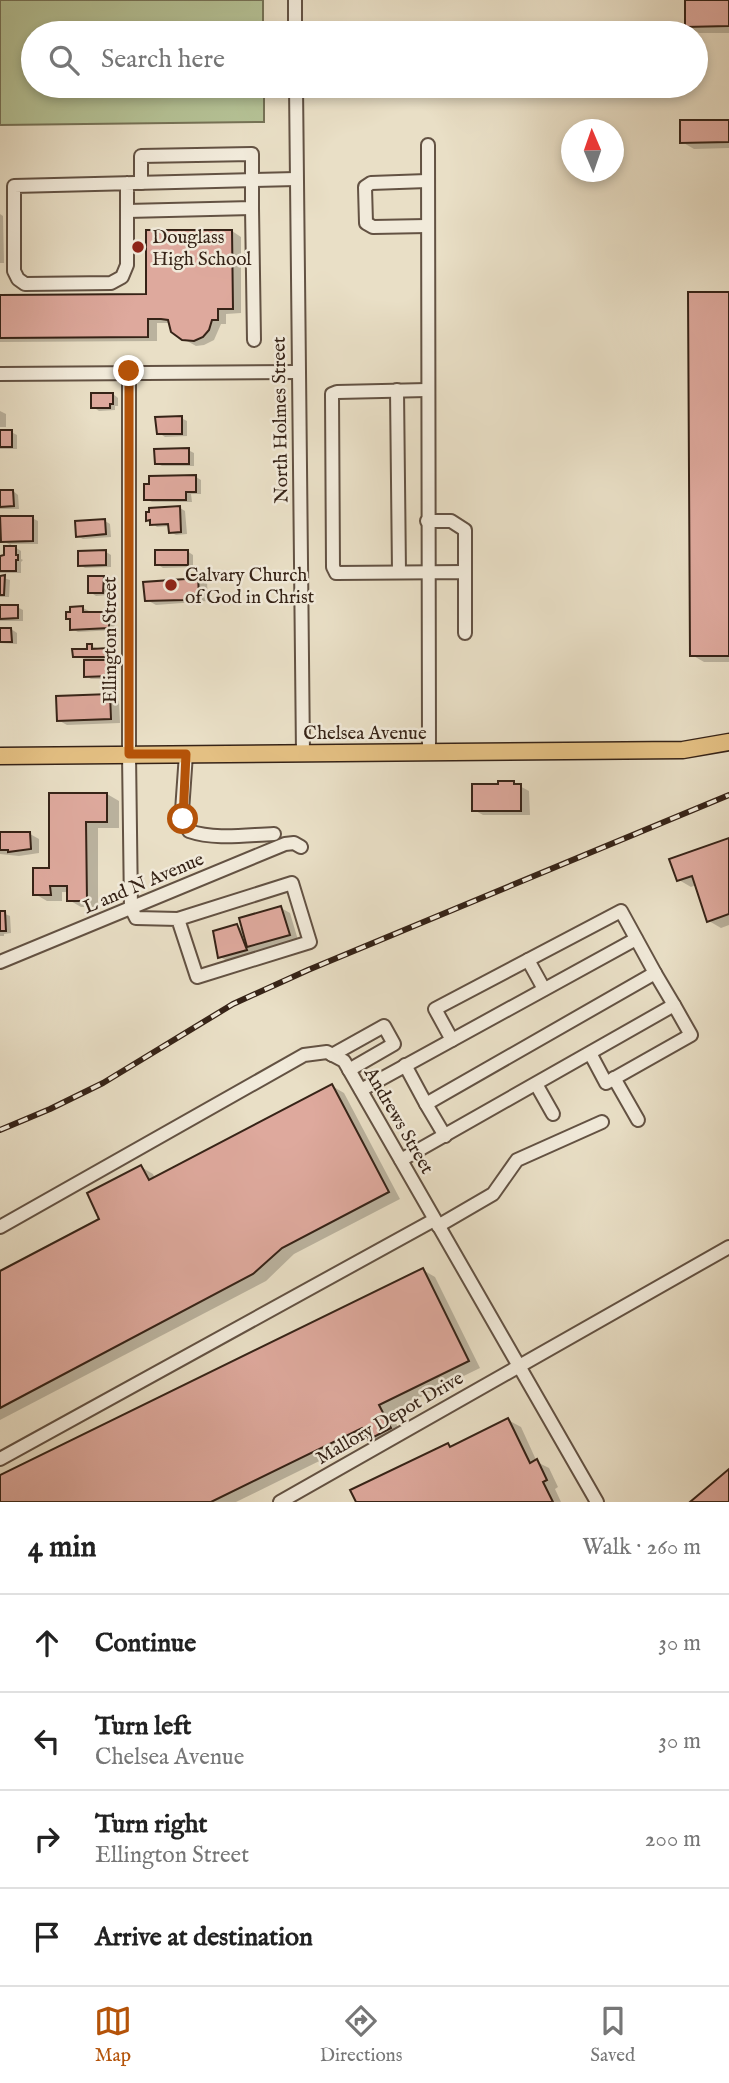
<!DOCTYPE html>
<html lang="en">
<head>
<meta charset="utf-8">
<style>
	body { margin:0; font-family:"IM FELL English",serif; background:#f6f6f6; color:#222 }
	.compass { position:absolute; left:561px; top:119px; width:63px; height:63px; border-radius:50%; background:#fff; box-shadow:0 4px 10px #0003; rotate:358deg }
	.stop { position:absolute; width:21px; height:21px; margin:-16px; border:5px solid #b45309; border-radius:50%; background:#fff }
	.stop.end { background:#b45309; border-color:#fff; box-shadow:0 2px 7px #0008 }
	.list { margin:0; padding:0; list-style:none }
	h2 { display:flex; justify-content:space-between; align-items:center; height:91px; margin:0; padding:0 28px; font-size:30px }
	h2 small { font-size:23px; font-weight:400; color:#767676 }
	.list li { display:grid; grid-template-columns:46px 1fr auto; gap:21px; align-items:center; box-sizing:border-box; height:98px; padding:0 28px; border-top:2px solid #e0e0e0 }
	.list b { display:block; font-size:26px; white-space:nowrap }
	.list p { margin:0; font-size:23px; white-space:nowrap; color:#767676 }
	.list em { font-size:23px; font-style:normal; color:#767676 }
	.icon { flex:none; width:38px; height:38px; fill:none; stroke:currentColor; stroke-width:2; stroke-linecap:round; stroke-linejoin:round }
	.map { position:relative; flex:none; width:729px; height:1502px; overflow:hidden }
	.search { position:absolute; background:#fff; box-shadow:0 4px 10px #0003; left:21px; right:21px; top:21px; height:77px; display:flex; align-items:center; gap:18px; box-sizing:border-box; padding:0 24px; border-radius:38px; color:#767676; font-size:26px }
	.sheet { height:483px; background:#fff }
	nav { display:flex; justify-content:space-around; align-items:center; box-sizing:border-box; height:98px; border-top:2px solid #e0e0e0; background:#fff; font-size:19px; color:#767676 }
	nav a { display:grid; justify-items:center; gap:4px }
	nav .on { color:#b45309 }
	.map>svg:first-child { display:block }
	.green { fill:#b5c296; stroke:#767256; stroke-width:2 }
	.shadow { fill:#0003 }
	.building { fill:#dea99d; stroke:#362317; stroke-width:2 }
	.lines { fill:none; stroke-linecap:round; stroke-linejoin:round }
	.minor-casing { stroke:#635243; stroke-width:16 }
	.major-casing { stroke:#362317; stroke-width:19 }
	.minor { stroke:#f1eada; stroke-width:12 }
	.major { stroke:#e4c083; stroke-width:16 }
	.rail-casing { stroke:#362317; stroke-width:6 }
	.rail { stroke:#f1eada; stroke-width:3.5; stroke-dasharray:10; stroke-linecap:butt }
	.route { stroke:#b45309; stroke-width:9 }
	.poi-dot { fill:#8f2418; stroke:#f1eada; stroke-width:2.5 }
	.labels { text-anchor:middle; stroke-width:5; stroke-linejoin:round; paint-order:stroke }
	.poi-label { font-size:19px; fill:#362317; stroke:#f1eada; text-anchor:start }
	.street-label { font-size:19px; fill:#362317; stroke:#f1eada }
</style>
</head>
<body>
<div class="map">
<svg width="729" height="1502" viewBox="0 0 729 1502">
	<rect width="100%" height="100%" fill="#e9dfc6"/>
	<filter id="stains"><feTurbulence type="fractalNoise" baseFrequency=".00286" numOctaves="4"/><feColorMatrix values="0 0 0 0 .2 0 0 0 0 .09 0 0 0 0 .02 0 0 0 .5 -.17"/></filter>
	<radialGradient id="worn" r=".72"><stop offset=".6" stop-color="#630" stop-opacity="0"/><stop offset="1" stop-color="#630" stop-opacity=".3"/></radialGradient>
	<!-- green -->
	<polygon class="green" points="0,0 263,0 263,33 33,33 33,86 264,86 264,122 0,125"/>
	<!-- shadow -->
	<g class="shadow">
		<polygon points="687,0 729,0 729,33 699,33 687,26"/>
		<polygon points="729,121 729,148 694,149 682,142"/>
		<polygon points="0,214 3,216 4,263 0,263"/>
		<polygon points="232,231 241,237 241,313 226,314 226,324 221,324 214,340 204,345 196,346 178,336 170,323 157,323 157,341 0,342 0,297 148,296"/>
		<polygon points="729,293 729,662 704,662 692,655"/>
		<polygon points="113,394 118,398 118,406 115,406 115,410 99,411 93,407"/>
		<polygon points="0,411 6,414 6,427 0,427"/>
		<polygon points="181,418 187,421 187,436 165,437 159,433"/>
		<polygon points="0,432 11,432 17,435 17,449 0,449"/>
		<polygon points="188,450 194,453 194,466 162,466 156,463"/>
		<polygon points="196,477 201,480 201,494 191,494 192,502 152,502 146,499"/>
		<polygon points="13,491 18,495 19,509 0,509 0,492"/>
		<polygon points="180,508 185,511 187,534 176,535 170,532 170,526 157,527 148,520"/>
		<polygon points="0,518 32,518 38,521 38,544 10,544 21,551 21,559 23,560 21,562 21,573 0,573 0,557 6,557 14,547 3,541 3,534 0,534"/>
		<polygon points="105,521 110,524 111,537 83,539 77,536"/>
		<polygon points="187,551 193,555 193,567 163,568 157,564"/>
		<polygon points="106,552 111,555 111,567 85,568 80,565"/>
		<polygon points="198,576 207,582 208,601 156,605 147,600"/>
		<polygon points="0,577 10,580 9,597 0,597"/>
		<polygon points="104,577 109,581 109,595 96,596 90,592"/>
		<polygon points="0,607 17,607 23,610 23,621 0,621"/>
		<polygon points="83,608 89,611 89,614 108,613 114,617 115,630 78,632 72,629 72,621 68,618"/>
		<polygon points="11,629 17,633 17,644 0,643 0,630"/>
		<polygon points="91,646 114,653 114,659 106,659 115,665 115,679 91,679 86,676 85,659 74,656 89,650"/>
		<polygon points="110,696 119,701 120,723 67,725 58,720"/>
		<polygon points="514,783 529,791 530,815 483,815 474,810 473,785"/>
		<polygon points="51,794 107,794 119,801 119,828 98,828 98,907 81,907 69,900 69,892 62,892 62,901 47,901 35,894 51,870"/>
		<polygon points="0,831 5,834 30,834 39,839 39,853 19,856 0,854"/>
		<polygon points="729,840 729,925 721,928 709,921 696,885 691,887 679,880"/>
		<polygon points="281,908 290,913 298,940 229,962 220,957 237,926 244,930"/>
		<polygon points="0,912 10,916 11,933 4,934 4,936 0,936"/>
		<polygon points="332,1086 344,1093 400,1199 294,1254 266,1281 0,1420 0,1273 101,1220 141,1167 153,1174 155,1179"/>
		<polygon points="423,1270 435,1277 480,1368 390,1412 402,1435 381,1445 368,1437 236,1502 0,1502 0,1477"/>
		<polygon points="508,1420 521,1427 537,1462 549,1468 558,1487 555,1489 561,1502 358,1502 448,1445 452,1447"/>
	</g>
	<!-- building -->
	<g class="building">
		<polygon points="685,0 729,0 729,26 685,27"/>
		<polygon points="680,120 729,120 729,142 680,143"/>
		<polygon points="146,230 232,230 233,309 218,309 218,320 212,320 209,330 203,337 194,341 182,340 171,332 168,320 161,319 148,319 148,337 0,338 0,295 146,294"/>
		<polygon points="688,292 729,292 729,656 690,656"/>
		<polygon points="91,393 113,393 113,404 110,404 110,408 91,408"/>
		<polygon points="182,416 182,434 157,434 155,417"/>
		<rect x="0" y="430" width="12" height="17"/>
		<polygon points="189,448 189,464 155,464 154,449"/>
		<polygon points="196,475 196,492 186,492 186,500 144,500 144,484 149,484 149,476"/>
		<polygon points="0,490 13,490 14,506 0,507"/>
		<polygon points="180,506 181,532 169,533 168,524 150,525 150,520 146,521 146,512 149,512 149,508"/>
		<polygon points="0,516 33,516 33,541 1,542"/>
		<polygon points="105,519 106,534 76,537 75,521"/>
		<polygon points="4,546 16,546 16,555 18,555 18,560 16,560 16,571 0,571 0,556 4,555"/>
		<polygon points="106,550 106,565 78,566 78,551"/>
		<rect x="155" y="550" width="33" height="15"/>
		<polygon points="5,575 4,595 0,595 0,576"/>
		<polygon points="185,575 198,575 199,597 185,597 184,600 145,601 143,582 185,579"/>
		<polygon points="88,576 104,576 103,593 88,593"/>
		<polygon points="0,605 18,605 18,618 0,619"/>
		<polygon points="83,606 83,612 109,612 109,628 70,630 70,619 66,619 66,612 70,612 70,607"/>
		<polygon points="0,628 11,628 12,642 0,642"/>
		<polygon points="87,644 92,644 92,649 109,648 109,657 73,657 72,649 87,649"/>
		<polygon points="84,660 110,660 110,676 84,677"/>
		<polygon points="110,694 111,719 57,721 56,696"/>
		<polygon points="498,781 514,781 514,784 521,784 521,811 472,811 472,784 498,784"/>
		<polygon points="49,793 107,793 107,822 86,822 87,901 67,901 67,886 50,886 51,895 33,895 33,868 49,868"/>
		<polygon points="0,832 30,832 31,849 8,852 8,850 0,850"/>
		<polygon points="729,838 729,914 707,922 692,876 677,881 669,859"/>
		<polygon points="281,906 290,935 247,947 239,918"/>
		<polygon points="0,911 5,911 6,931 0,931"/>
		<polygon points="237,924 247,950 218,958 213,931"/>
		<polygon points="332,1084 389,1192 282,1248 253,1274 0,1408 0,1271 99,1219 87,1193 141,1165 149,1180"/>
		<polygon points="423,1268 469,1361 379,1405 391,1428 368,1440 362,1428 211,1502 0,1502 0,1475"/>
		<polygon points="508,1418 530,1463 537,1459 547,1480 543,1482 553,1502 356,1502 350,1490 448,1443 450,1447"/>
		<polygon points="729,1469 729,1502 690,1502"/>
	</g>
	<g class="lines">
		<defs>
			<g id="minor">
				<polyline points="295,0 295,33"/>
				<polyline points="296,86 303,753"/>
				<polyline points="428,145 429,753"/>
				<path d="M127,183V265L122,277L111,283L25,284L18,279L14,271V186C108,183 202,181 296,179"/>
				<polyline points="252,208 254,340"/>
				<polyline points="127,211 252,208 252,154 141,156 141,183"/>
				<polyline points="427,226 373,227 366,223 365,187 371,183 427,181"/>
				<polyline points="129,371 129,754 131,908 136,918 178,919 292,883 310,942 197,977 178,919"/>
				<polyline points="0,374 297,372"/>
				<polyline points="397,390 399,572"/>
				<polyline points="427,390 337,392 332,394 333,567 336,573 465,572 465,633"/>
				<polyline points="427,521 451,521 465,530 465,572"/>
				<path d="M186,754L182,811L183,819L189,831C215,840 246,835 274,834"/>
				<polyline points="528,960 544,989"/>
				<polyline points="0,962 285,844 294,843 301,847"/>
				<polyline points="655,973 674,1005"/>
				<polyline points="332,1055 384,1026 394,1044 349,1070"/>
				<polyline points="405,1065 426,1104 655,973 621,911 435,1009 452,1040"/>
				<polyline points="614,1078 638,1120"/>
				<polyline points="536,1084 553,1114"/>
				<polyline points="361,1090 636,939"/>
				<polyline points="426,1104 445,1136"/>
				<polyline points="401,1160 674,1005 691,1035 606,1083 590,1053"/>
				<polyline points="438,1226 493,1194 517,1160 602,1122"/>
				<polyline points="0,1227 304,1055 327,1052 344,1061 597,1502"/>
				<polyline points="0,1459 434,1220"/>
				<polyline points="280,1502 729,1247"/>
			</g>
			<polyline id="major" points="0,756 683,750 729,742"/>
		</defs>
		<!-- minor casing -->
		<use href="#minor" class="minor-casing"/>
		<!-- major casing -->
		<use href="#major" class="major-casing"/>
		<!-- minor -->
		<use href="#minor" class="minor"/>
		<!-- major -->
		<use href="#major" class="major"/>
		<defs>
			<polyline id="rail" points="0,1130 50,1109 103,1083 233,1004 308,970 729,795"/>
		</defs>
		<!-- rail casing -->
		<use href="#rail" class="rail-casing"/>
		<!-- rail -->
		<use href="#rail" class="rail"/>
	</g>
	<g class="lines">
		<!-- route -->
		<polyline class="route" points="129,371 129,754 186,754 183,819"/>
	</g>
	<!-- markers -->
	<g class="poi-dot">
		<circle cx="138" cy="247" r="7"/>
		<circle cx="171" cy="585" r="7"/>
	</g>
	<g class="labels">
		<!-- poi labels -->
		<g class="poi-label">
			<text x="152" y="243">Douglass<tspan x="152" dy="22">High School</tspan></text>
			<text x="185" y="581">Calvary Church<tspan x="185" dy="22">of God in Christ</tspan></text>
		</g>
		<!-- street labels -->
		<g class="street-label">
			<text transform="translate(279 420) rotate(-91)" y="7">North Holmes Street</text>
			<text transform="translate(109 640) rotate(-90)" y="7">Ellington Street</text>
			<text x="365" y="739">Chelsea Avenue</text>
			<text transform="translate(143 882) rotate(-23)" y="7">L and N Avenue</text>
			<text transform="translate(400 1120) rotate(60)" y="7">Andrews Street</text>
			<text transform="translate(389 1417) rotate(-30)" y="7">Mallory Depot Drive</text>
		</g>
	</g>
	<rect width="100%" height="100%" filter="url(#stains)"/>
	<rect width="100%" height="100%" fill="url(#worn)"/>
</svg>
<svg class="compass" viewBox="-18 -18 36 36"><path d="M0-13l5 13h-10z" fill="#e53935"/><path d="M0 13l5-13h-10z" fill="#767676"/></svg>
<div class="stop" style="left:183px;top:819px"></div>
<div class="stop end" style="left:129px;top:371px"></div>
<div class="search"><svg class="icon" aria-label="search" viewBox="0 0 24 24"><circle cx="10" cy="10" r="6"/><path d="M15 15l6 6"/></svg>Search here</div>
</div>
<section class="sheet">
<h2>4 min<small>Walk · 260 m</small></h2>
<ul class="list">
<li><svg class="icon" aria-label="ahead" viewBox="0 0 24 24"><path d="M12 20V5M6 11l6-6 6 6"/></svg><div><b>Continue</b></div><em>30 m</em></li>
<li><svg class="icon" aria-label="left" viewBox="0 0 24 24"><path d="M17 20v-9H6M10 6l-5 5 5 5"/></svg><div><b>Turn left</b><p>Chelsea Avenue</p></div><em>30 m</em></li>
<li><svg class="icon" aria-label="right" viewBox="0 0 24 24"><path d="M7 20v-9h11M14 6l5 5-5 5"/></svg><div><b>Turn right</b><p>Ellington Street</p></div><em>200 m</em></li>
<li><svg class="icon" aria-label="arrive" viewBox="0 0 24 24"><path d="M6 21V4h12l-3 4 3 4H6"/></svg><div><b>Arrive at destination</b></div></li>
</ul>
</section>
<nav>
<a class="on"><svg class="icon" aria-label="map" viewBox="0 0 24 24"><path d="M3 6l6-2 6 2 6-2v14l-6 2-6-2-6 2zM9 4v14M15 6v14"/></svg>Map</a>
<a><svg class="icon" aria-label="directions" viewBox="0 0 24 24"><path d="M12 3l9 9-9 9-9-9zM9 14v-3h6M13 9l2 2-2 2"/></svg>Directions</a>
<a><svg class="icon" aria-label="saved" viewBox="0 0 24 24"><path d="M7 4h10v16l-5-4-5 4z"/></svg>Saved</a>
</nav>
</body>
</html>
